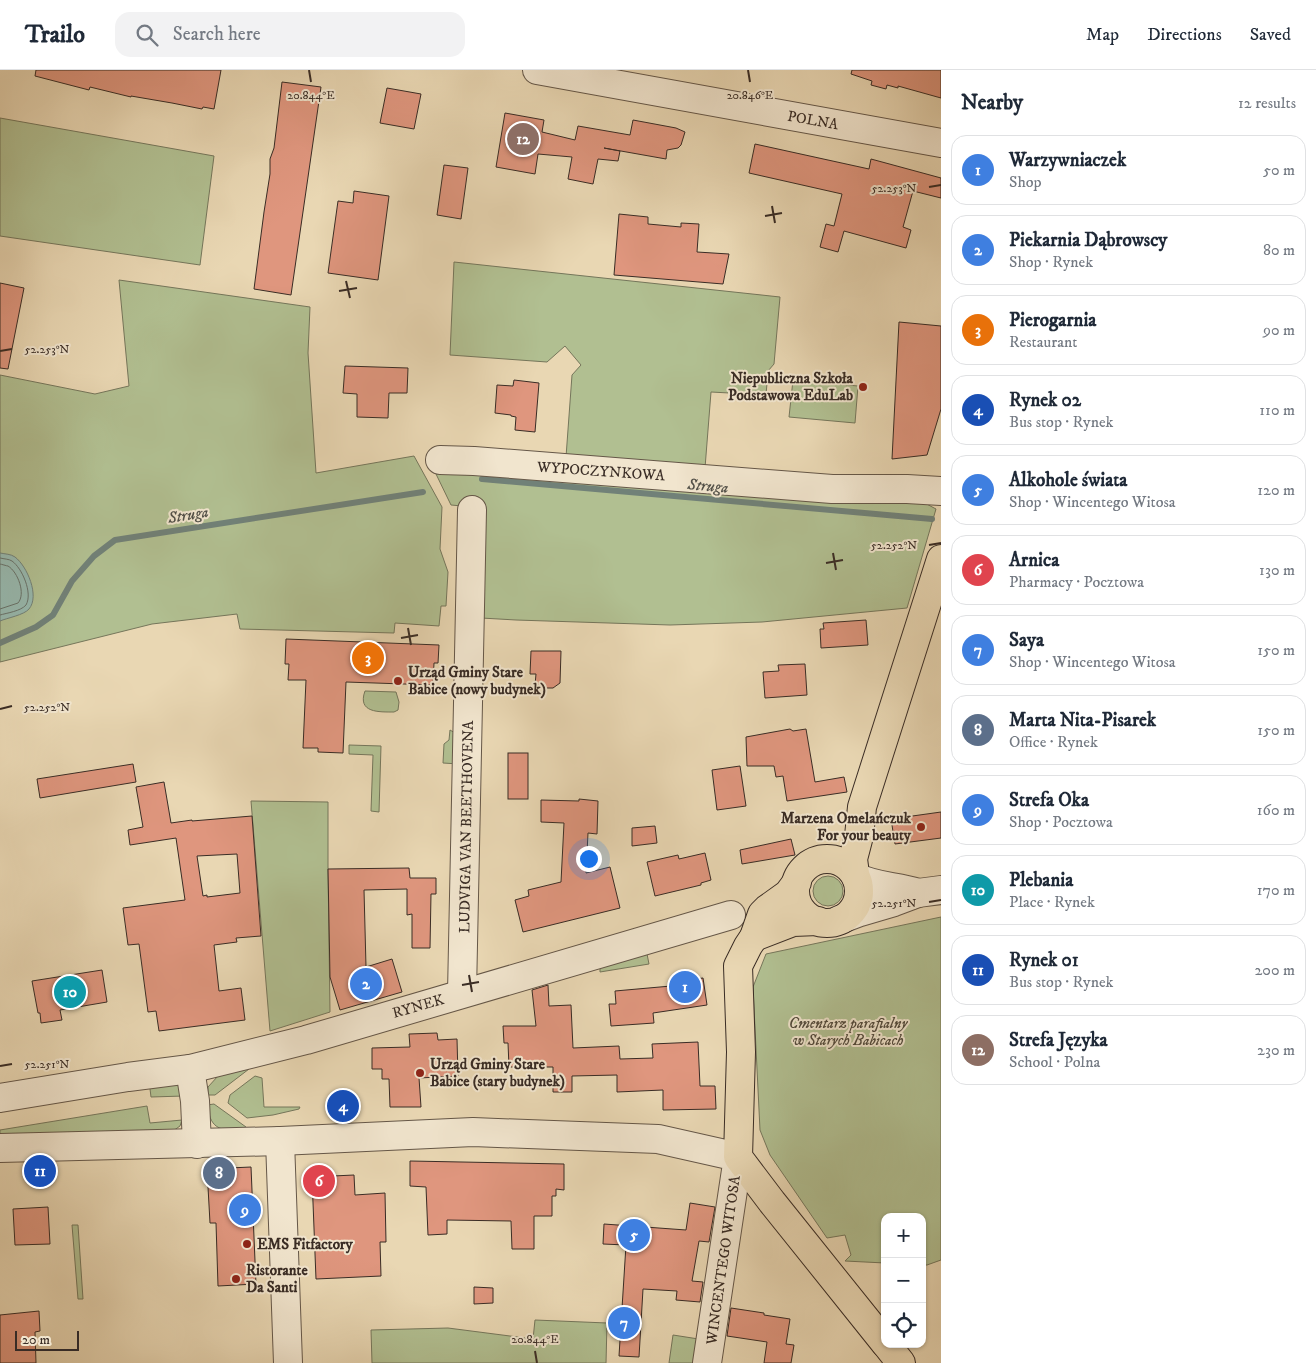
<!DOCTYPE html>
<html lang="en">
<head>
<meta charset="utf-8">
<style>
	body { margin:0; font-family:"IM FELL DW Pica",serif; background:#f2f2f3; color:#1f2937 }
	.controls { position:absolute; right:15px; bottom:15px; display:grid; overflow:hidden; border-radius:10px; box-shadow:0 1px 4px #0004 }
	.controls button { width:45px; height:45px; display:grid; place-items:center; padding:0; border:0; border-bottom:1px solid #e0e1e3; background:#fff; color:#1f2937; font:25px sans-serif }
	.scale { position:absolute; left:15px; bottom:12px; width:64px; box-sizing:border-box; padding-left:5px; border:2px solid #392c25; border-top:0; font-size:14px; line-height:18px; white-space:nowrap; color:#392c25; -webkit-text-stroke:4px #f1e5ce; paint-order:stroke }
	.you { position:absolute; left:588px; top:788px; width:18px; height:18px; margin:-12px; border:4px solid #fff; border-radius:50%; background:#1a73e8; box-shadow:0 0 0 8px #1a73e833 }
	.badge { display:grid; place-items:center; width:32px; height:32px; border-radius:50%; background:#8f2418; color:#fff; font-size:16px; font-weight:700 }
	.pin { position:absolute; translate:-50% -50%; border:2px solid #fff; box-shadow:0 1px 5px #0006 }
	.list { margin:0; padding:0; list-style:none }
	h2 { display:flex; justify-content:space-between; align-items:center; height:65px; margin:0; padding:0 20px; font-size:21px }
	h2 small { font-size:16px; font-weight:400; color:#747a83 }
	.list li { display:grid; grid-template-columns:32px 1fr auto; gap:15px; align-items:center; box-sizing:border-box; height:70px; margin:0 10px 10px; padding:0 10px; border:1px solid #e0e1e3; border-radius:15px }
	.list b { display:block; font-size:19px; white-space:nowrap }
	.list p { margin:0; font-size:16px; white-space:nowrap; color:#747a83 }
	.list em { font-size:16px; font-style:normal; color:#747a83 }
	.icon { flex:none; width:28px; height:28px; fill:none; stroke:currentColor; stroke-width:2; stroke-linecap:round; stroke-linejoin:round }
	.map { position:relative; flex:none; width:941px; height:1293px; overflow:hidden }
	header { display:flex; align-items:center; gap:30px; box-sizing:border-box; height:70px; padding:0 25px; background:#fff; border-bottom:1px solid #e0e1e3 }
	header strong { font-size:24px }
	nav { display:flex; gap:28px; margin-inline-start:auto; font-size:18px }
	.search { width:350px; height:45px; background:#f2f2f3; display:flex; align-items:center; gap:12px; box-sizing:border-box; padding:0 18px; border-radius:15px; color:#747a83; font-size:19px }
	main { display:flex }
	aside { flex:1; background:#fff }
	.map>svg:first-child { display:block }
	.green { fill:#b1bf91; stroke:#75765b }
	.water { fill:#97b9af; stroke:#718178 }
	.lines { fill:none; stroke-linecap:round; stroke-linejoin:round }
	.shore { stroke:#68726a; stroke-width:1 }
	.stream { stroke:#718178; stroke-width:6 }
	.building { fill:#df967e; stroke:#392c25; fill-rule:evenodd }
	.minor-casing { stroke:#655748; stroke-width:30 }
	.major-casing { stroke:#392c25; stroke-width:30 }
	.minor { stroke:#f1e5ce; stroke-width:28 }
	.major { stroke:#e9d7b3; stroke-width:28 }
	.ticks { fill:none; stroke:#392c25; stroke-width:2 }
	.poi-dot { fill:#8f2418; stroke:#f1e5ce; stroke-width:2 }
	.labels { text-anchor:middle; stroke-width:4; stroke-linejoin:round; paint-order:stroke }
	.street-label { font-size:15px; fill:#392c25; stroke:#f1e5ce }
	.poi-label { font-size:15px; font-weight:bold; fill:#392c25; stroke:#f1e5ce; text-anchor:start }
	.park-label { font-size:15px; font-style:italic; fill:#51493b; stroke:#f1e5ce }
	.water-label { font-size:16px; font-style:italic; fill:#504f48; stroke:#f1e5ce }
	.ticks-label { font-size:12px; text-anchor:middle; fill:#392c25; stroke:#f1e5ce; stroke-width:4; stroke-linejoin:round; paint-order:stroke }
</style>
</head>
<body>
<header>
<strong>Trailo</strong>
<div class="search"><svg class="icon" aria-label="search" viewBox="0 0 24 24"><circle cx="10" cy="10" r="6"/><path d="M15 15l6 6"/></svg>Search here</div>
<nav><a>Map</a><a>Directions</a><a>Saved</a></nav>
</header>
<main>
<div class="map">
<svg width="941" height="1293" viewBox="0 0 941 1293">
	<rect width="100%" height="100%" fill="#e9d7b3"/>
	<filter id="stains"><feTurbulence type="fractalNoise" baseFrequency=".004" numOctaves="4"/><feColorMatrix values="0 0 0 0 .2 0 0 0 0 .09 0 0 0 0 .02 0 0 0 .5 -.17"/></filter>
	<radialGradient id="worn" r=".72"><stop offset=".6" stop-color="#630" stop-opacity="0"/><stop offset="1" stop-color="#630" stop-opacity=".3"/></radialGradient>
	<!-- green -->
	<g class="green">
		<polygon points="0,48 214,86 200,195 0,166"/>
		<polygon points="454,192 780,227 774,294 768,301 766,325 711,322 705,398 566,387 572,305 581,295 565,276 547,292 450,285"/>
		<polygon points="119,210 310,237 308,283 316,403 414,386 442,437 440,479 448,502 446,536 441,536 439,556 395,553 394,563 240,559 237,544 152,554 0,592 0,305 95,324 129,316"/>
		<polygon points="793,310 858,316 855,353 789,347"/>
		<polygon points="495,401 921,431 936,439 907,538 762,552 670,555 516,550 481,548 484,438 451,435 436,404"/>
		<path d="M365,621L396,622L399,632L398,640L394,642C379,642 357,643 365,621Z"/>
		<polygon points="450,660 455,663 459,694 443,693 444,674 449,670"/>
		<polygon points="349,675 381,676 379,742 371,741 373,685 349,684"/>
		<polygon points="251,731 328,732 328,799 330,942 270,961"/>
		<circle cx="828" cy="821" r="15"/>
		<polygon points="941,847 941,1190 927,1195 922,1195 922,1147 885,1147 885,1193 845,1191 851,1185 845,1165 827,1168 770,1085 760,1060 753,917 766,884"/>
		<polygon points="647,884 649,894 600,902 600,897"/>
		<polygon points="246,999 249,999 215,1025 208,1025 208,1017 218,1006"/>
		<polygon points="255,1006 262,1008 264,1037 300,1037 299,1039 273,1045 247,1048 228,1033 230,1025"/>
		<polygon points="149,1011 174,1012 179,1015 184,1026 151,1027"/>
		<path d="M214,1034L246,1057V1061C222,1060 211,1062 207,1035Z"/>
		<polygon points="147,1036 150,1053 182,1050 180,1056 173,1061 0,1067 0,1060"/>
		<polygon points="72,1155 78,1155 83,1229 78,1229"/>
		<polygon points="535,1250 607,1253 606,1293 372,1293 371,1260 448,1258 533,1269"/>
		<polygon points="673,1265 705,1270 702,1293 669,1293"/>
	</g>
	<!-- water -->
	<path class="water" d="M0,483C5,484 11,484 15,487C27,496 40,526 29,539C24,545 7,548 0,551Z"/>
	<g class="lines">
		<!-- shore -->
		<g class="shore">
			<path d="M0,488C4,489 9,489 12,491C22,498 33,523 26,535C21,541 7,543 0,545"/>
			<path d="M0,494C1,494 7,496 8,496C18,502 26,524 18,533L0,539"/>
		</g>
		<!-- stream -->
		<g class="stream">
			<polyline points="482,409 932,449"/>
			<polyline points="0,573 36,557 53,545 72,511 94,486 115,470 423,422"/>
		</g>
	</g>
	<!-- building -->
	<g class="building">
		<polygon points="36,0 221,0 214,39 203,37 202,39 172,33 131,26 131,27 90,17 89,20 35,6"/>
		<polygon points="852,0 941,0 941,28 898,16 898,18 887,15 886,19 871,15 872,11 851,4"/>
		<polygon points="282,12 321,17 291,225 254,219 264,142 270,104 270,89 274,78"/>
		<polygon points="387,18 421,24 414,59 380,53"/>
		<polygon points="505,43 544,50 542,62 575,70 578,56 630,65 633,50 676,58 685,62 681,75 678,78 667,80 666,89 604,78 620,81 618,91 598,89 593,114 568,109 572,87 538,84 535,104 496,97"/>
		<polygon points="755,74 869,99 871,89 941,108 941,128 913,121 903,157 911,160 906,178 844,161 838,182 820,177 826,154 834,156 842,124 749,103"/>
		<polygon points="444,95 468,98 461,149 437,145"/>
		<polygon points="354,121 389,126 378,210 328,203 338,131 353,133"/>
		<polygon points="619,144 648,147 648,154 681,157 681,153 699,154 697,182 729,184 723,214 614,205"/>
		<polygon points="0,213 24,218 8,299 0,298"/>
		<polygon points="899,252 941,256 941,339 927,385 892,389"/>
		<polygon points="345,296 408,298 407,323 389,323 388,348 357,347 357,324 343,323"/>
		<polygon points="514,310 539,313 535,362 515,360 516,347 511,346 511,345 495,343 497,315 513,316"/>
		<polygon points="866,550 868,575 821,578 820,559 824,559 823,553"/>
		<polygon points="286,569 439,575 438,593 434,593 433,615 346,612 343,683 318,682 318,678 303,678 306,610 288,610 289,594 285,594"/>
		<polygon points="531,581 561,581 560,613 553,618 547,618 544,615 535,615 536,604 530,604"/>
		<polygon points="805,594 807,625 765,628 763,602 779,601 778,595"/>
		<polygon points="790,659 793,661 806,659 815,712 844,707 847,722 787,731 783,706 776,707 774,696 747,696 746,667"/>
		<rect x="508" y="683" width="20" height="46"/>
		<polygon points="133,694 136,712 40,728 37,709"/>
		<polygon points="740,696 746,736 717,740 712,700"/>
		<path d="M164,712L171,753L192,750V751L252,746L261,866L236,868L237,872L214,875L219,921L241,918L245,950L159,961L156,941L148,942L139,874L128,875L123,838L185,830L176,768L130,775L128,760L143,757L136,717ZM237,784L240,823L207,827V825L203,826L197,786Z"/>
		<polygon points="579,729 598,731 597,764 588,763 586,803 610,797 620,838 523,862 515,830 529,826 528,820 561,812 564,753 541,752 541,730 579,731"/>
		<polygon points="941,742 941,768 895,774 891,749"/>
		<polygon points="655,756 657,773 632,776 632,758"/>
		<polygon points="791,769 795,785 742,794 740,780"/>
		<polygon points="705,783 711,810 701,813 701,815 655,826 647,792 678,785 679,789"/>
		<polygon points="409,798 410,808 436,808 436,824 431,824 430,878 412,878 412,844 407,845 407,819 364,820 366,897 392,889 402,922 340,940 330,907 328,799"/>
		<polygon points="102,900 107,932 60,940 62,950 41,953 40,943 38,943 32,911"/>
		<polygon points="703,908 707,935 653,943 654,953 611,956 609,934 616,934 615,921 671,916 671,912"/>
		<polygon points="548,915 549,936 571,935 573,978 619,976 620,989 653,988 652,974 698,972 700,1016 715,1016 716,1039 663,1040 663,1020 617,1022 617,1005 572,1006 572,1022 553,1022 553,997 509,997 508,973 504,973 503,956 536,956 532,920"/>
		<polygon points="437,963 438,970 457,969 458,1006 419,1008 421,1037 390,1037 389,1009 382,1009 382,999 372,999 372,978 410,977 409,964"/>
		<polygon points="410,1091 564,1094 564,1120 556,1119 556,1126 552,1126 552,1146 534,1146 534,1179 512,1179 511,1151 447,1150 447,1164 428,1165 426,1117 410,1116"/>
		<polygon points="251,1097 256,1214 218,1216 216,1153 210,1153 207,1099"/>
		<polygon points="354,1105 355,1125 385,1123 386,1172 380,1172 381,1206 316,1209 312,1107"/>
		<polygon points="690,1133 715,1137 709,1172 699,1171 692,1211 703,1212 700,1232 676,1230 677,1221 643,1219 639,1287 619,1286 626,1175 603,1174 604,1154 686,1160"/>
		<polygon points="48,1137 50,1174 15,1175 13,1139"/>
		<polygon points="474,1217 493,1218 493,1233 474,1234"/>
		<polygon points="731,1238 764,1243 764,1245 790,1249 786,1274 794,1275 791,1293 764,1293 767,1272 727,1266"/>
		<polygon points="39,1241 40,1261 35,1262 36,1293 0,1293 0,1245"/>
	</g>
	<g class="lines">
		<defs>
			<g id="minor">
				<polyline points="537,0 941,73"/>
				<polyline points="440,390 474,391 832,419 907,419 941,421"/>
				<path d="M856,807C875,817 897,816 918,823"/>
				<polyline points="839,850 860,842 894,832 918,823 941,820"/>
				<polyline points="462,923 472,440"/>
				<polyline points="190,999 195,1031 197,1074"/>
				<polyline points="0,1028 128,1007 190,999 306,970 731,845"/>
				<polyline points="280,1071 288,1293"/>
				<polyline points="0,1078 280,1071 473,1062 658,1069 738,1087 707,1293"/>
			</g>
			<g id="major">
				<circle cx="827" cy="821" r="32"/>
				<polyline points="855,804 853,789 859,766 862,737 941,489"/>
				<polyline points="797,812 788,824 767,839 762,844 754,867 748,876 738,896 741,982 738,1087 772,1132 885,1273"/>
				<polyline points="754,867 793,852 818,851"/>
				<polyline points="886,1274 901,1293"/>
			</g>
		</defs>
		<!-- minor casing -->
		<use href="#minor" class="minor-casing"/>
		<!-- major casing -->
		<use href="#major" class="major-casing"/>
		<!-- minor -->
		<use href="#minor" class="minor"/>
		<!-- major -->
		<use href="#major" class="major"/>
	</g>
	<!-- ticks -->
	<path class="ticks" d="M309,0L311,12M748,0L750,12M929,117L941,115M772,136L775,153M765,146L782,143M346,211L350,228M339,221L357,218M0,281L12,279M929,475L941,473M833,483L836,500M826,493L843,490M408,558L411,575M401,568L418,565M0,639L12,636M929,832L941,830M469,905L472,922M462,915L479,912M0,996L12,994M535,1281L537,1293"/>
	<!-- markers -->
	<g class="poi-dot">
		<circle cx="863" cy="317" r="5"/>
		<circle cx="398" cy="611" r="5"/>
		<circle cx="921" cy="757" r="5"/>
		<circle cx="420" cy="1003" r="5"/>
		<circle cx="247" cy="1174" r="5"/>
		<circle cx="236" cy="1209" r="5"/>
	</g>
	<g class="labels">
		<!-- street labels -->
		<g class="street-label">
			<text transform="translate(813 50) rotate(10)" y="5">POLNA</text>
			<text transform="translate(601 401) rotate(4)" y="5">WYPOCZYNKOWA</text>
			<text transform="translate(466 757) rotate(-89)" y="5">LUDVIGA VAN BEETHOVENA</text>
			<text transform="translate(418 936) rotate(-16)" y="5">RYNEK</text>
			<text transform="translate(723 1190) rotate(-82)" y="5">WINCENTEGO WITOSA</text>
		</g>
		<!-- poi labels -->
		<g class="poi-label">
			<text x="853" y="313" text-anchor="end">Niepubliczna Szkoła<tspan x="853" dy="17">Podstawowa EduLab</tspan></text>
			<text x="408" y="607">Urząd Gminy Stare<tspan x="408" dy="17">Babice (nowy budynek)</tspan></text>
			<text x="911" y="753" text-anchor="end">Marzena Omelańczuk<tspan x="911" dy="17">For your beauty</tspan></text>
			<text x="430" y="999">Urząd Gminy Stare<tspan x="430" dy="17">Babice (stary budynek)</tspan></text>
			<text x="257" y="1179">EMS Fitfactory</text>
			<text x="246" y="1205">Ristorante<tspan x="246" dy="17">Da Santi</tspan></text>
		</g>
		<!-- park labels -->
		<g class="park-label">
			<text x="848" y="958">Cmentarz parafialny<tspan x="848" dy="17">w Starych Babicach</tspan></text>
		</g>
		<!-- water labels -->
		<g class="water-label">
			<text transform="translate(708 415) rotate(5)" y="6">Struga</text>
			<text transform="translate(188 444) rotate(-9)" y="6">Struga</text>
		</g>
	</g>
	<g class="ticks-label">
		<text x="311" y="29">20.844°E</text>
		<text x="750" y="29">20.846°E</text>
		<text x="894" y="122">52.253°N</text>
		<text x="47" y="283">52.253°N</text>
		<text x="894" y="479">52.252°N</text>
		<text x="47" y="641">52.252°N</text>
		<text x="894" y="837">52.251°N</text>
		<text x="47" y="998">52.251°N</text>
		<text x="535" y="1273">20.844°E</text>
	</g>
	<rect width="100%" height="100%" filter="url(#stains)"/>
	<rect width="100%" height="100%" fill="url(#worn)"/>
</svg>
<div class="controls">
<button>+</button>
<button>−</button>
<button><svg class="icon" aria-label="locate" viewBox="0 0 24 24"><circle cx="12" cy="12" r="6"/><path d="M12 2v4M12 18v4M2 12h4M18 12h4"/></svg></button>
</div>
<div class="scale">20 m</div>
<div class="you"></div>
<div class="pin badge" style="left:685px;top:917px;background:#3f7fe0">1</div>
<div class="pin badge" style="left:366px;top:914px;background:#3f7fe0">2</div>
<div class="pin badge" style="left:368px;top:588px;background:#e8710a">3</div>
<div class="pin badge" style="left:343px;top:1036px;background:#1a4fb4">4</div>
<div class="pin badge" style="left:634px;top:1165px;background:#3f7fe0">5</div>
<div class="pin badge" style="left:319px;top:1111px;background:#e0444e">6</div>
<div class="pin badge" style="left:624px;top:1253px;background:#3f7fe0">7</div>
<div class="pin badge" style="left:219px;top:1103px;background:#5c6f8a">8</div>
<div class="pin badge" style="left:245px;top:1140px;background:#3f7fe0">9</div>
<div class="pin badge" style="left:70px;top:922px;background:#0f9aa8">10</div>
<div class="pin badge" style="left:40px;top:1101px;background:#1a4fb4">11</div>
<div class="pin badge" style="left:523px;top:69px;background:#8d6e63">12</div>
</div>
<aside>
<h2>Nearby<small>12 results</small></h2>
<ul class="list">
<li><span class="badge" style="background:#3f7fe0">1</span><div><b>Warzywniaczek</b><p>Shop</p></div><em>50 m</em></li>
<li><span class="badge" style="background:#3f7fe0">2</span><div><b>Piekarnia Dąbrowscy</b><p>Shop · Rynek</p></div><em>80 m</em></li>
<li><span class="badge" style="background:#e8710a">3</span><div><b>Pierogarnia</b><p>Restaurant</p></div><em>90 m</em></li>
<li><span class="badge" style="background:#1a4fb4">4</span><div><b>Rynek 02</b><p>Bus stop · Rynek</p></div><em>110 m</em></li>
<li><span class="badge" style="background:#3f7fe0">5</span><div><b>Alkohole świata</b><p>Shop · Wincentego Witosa</p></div><em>120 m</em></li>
<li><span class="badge" style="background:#e0444e">6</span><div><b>Arnica</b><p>Pharmacy · Pocztowa</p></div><em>130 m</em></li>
<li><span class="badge" style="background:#3f7fe0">7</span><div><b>Saya</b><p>Shop · Wincentego Witosa</p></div><em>150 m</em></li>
<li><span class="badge" style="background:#5c6f8a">8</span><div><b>Marta Nita-Pisarek</b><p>Office · Rynek</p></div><em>150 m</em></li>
<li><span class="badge" style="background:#3f7fe0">9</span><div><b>Strefa Oka</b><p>Shop · Pocztowa</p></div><em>160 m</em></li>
<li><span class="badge" style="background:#0f9aa8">10</span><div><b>Plebania</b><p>Place · Rynek</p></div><em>170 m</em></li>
<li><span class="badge" style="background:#1a4fb4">11</span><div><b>Rynek 01</b><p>Bus stop · Rynek</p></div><em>200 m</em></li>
<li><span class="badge" style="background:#8d6e63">12</span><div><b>Strefa Języka</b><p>School · Polna</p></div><em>230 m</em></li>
</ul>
</aside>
</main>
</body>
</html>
